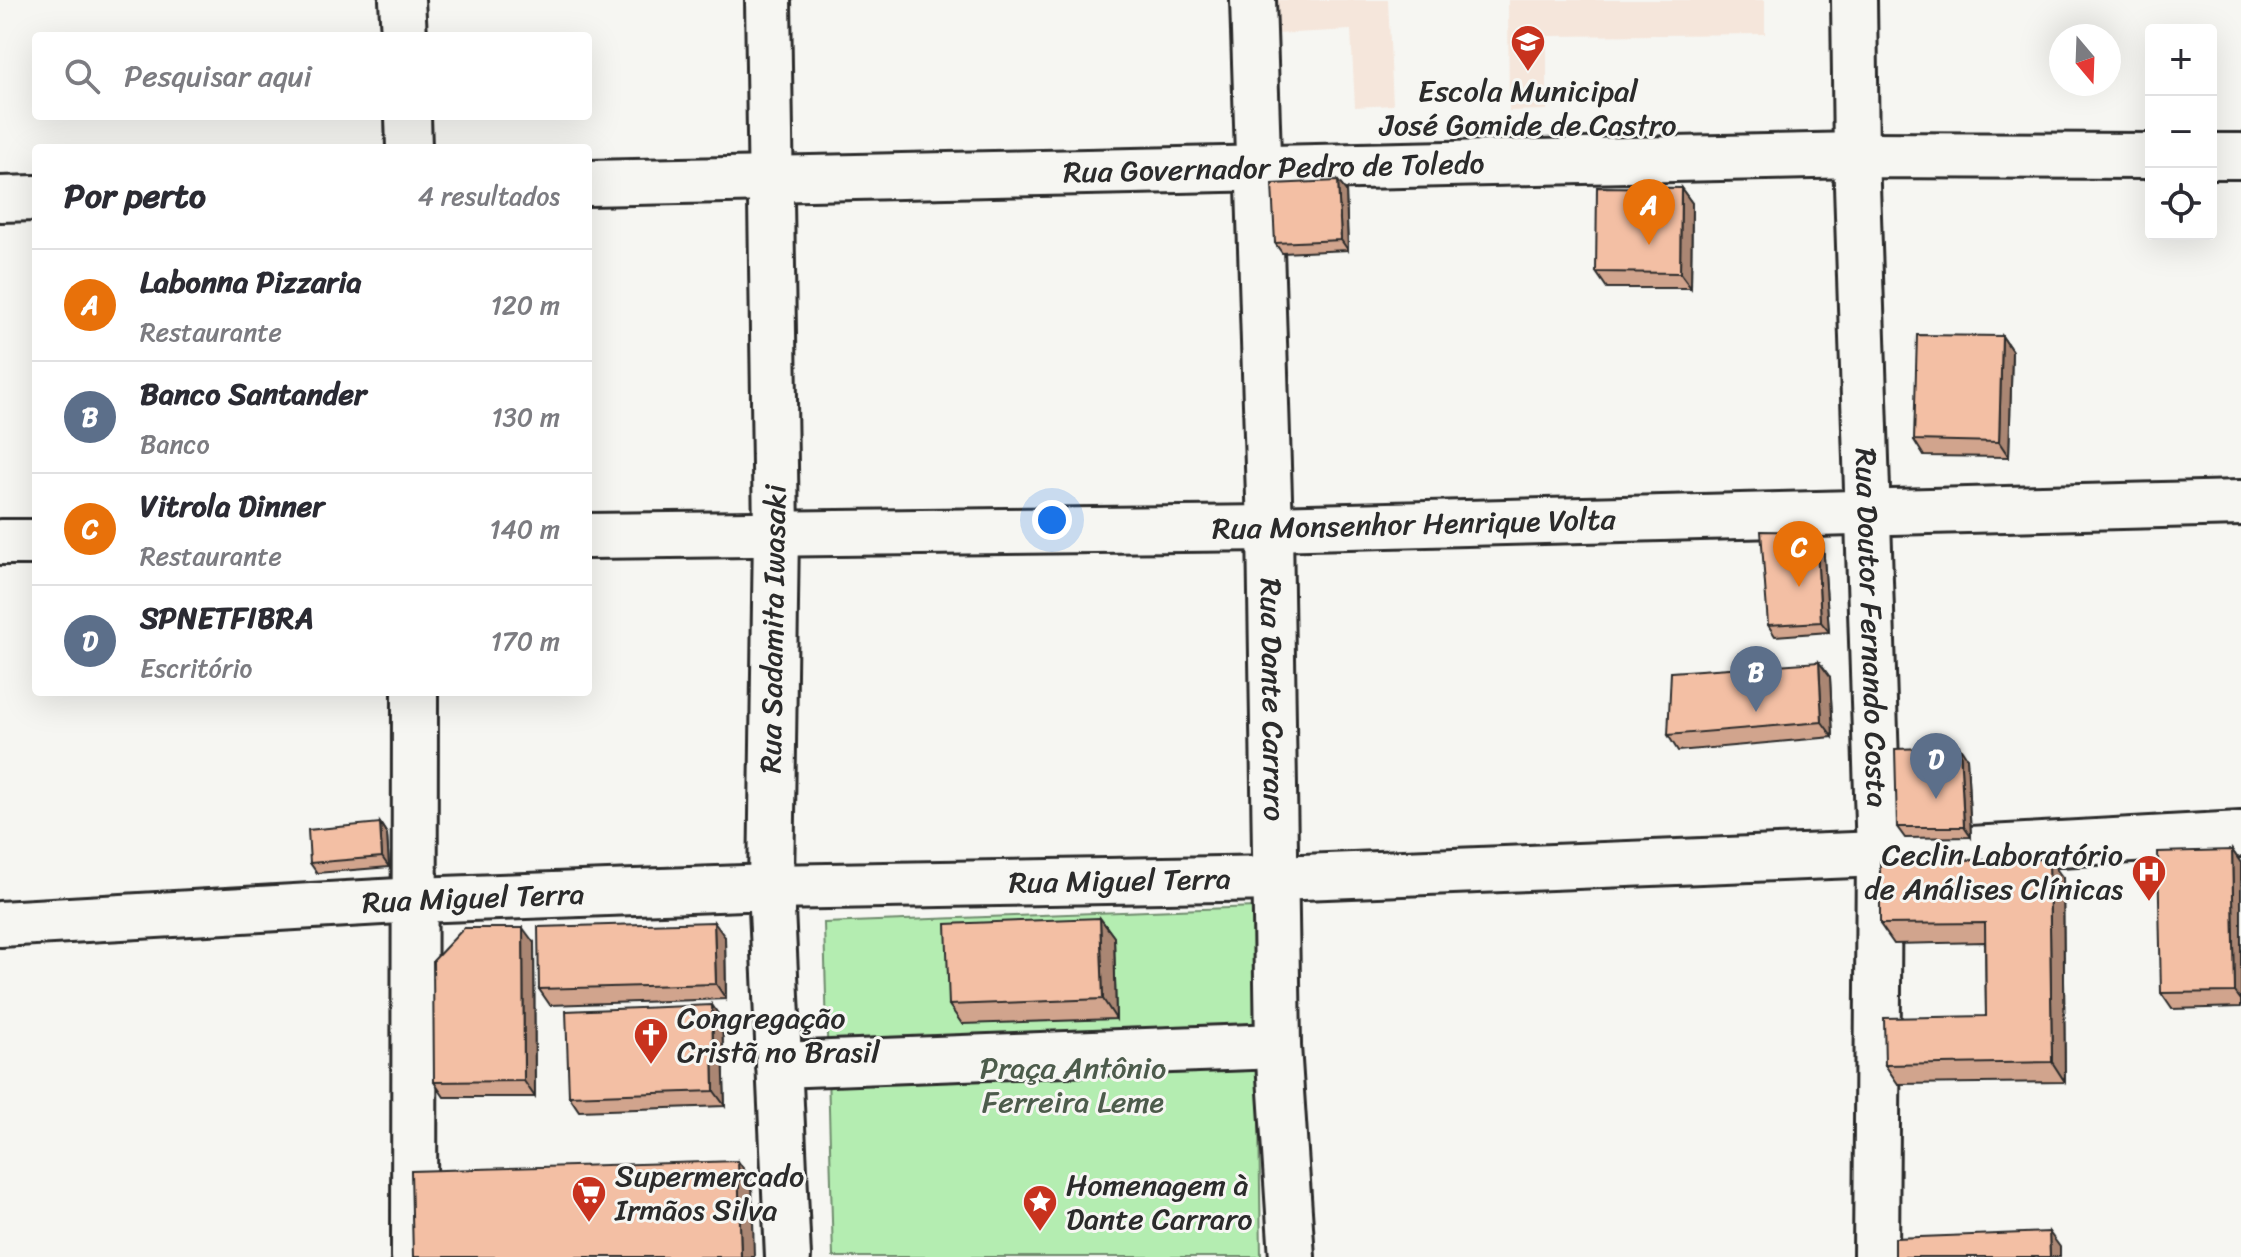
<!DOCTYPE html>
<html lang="pt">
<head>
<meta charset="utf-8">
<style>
	body { margin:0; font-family:Sriracha,sans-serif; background:#f2f2f3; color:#2b2b33 }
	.controls { position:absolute; right:24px; top:24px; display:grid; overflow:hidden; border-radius:8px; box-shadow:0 8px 32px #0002 }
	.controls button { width:72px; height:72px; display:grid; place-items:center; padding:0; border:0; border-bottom:2px solid #e1e1e2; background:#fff; color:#2b2b33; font:40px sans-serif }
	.compass { position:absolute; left:2049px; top:24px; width:72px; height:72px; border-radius:50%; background:#fff; box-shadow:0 8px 32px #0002; rotate:161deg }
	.you { position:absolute; left:1052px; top:520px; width:28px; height:28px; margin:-20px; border:6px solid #fff; border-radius:50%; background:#1a73e8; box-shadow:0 0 0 12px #1a73e833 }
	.badge { display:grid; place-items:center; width:52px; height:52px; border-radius:50%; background:#c8321e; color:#fff; font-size:26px; font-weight:700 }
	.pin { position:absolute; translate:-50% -66px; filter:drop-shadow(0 2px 4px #0008) }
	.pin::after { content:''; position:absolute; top:42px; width:28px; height:24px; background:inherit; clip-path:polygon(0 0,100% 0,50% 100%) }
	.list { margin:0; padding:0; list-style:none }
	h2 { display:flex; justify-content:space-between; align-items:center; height:104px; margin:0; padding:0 32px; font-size:34px }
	h2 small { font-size:26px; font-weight:400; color:#7c7c81 }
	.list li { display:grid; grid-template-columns:52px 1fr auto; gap:24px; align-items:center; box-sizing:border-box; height:112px; padding:0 32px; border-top:2px solid #e1e1e2 }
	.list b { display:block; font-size:30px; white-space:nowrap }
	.list p { margin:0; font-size:26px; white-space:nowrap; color:#7c7c81 }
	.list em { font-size:26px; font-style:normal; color:#7c7c81 }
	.icon { flex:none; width:44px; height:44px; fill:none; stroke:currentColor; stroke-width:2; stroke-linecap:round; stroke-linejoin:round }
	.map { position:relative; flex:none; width:2241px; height:1257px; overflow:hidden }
	.search { position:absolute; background:#fff; box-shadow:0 8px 32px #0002; left:32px; top:32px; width:560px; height:88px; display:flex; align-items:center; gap:20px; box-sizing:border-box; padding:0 28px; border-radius:8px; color:#7c7c81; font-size:30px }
	.panel { position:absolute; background:#fff; box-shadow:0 8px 32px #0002; left:32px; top:144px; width:560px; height:552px; border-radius:8px }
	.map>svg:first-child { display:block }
	.built { fill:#f5e6db }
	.green { fill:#b4edb1; stroke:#708c6e; stroke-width:2 }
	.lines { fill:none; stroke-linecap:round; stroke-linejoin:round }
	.minor-casing { stroke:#2b2b2b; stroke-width:50 }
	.major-casing { stroke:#2b2b2b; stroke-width:50 }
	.minor { stroke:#f6f6f2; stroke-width:44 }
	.major { stroke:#f6f6f2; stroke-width:44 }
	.wall { fill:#d1a48d; stroke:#2b2b2b; stroke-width:2 }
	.shaded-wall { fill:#aa8673; stroke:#2b2b2b; stroke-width:2 }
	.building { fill:#f3bfa4; stroke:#2b2b2b; stroke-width:2 }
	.labels { text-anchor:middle; stroke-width:6; stroke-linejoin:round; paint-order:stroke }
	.poi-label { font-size:30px; fill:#2b2b2b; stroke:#f6f6f2; text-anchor:start }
	.street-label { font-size:30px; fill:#2b2b2b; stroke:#f6f6f2 }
	.park-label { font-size:30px; fill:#4d5c4c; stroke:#f6f6f2 }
</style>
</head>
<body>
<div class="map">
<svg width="2241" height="1257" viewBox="0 0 2241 1257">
	<rect width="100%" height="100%" fill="#f6f6f2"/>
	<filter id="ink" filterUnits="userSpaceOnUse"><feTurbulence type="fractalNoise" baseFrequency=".0125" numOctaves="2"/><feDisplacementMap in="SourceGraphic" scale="16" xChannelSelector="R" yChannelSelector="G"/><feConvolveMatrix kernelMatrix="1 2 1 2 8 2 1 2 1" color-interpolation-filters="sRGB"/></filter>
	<g filter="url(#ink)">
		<!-- built -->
		<g class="built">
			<polygon points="1273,0 1388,0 1393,105 1355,107 1351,30 1275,34"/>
			<polygon points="1508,0 1765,0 1765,34 1547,36 1547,110 1509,111"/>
		</g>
		<!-- green -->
		<polygon class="green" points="1256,907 1261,1257 833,1257 824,923"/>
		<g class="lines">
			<defs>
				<g id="minor">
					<polyline points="402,0 404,36"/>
					<path id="s1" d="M768,0L776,532L771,887L1277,878L1879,854L2241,834"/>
					<path id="s2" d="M1253,0L1270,528L1278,1046L1292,1257"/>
					<path id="s3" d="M1854,0L1856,155L1879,854L1876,1257"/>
					<polyline points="408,116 409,148"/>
					<polyline points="2211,156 2241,156"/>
					<path id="s4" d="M588,183L1856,155L2151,156"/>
					<polyline points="0,199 36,198"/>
					<path id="s5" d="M588,536L1270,528L2241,503"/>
					<polyline points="0,542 36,542"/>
					<polyline points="779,1065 1278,1046"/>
					<polyline points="414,1257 415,692"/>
				</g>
				<g id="major">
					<path id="s6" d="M0,924L416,900L771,887L788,1257"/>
				</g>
			</defs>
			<!-- minor casing -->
			<use href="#minor" class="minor-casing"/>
			<!-- major casing -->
			<use href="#major" class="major-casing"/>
			<!-- minor -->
			<use href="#minor" class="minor"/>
			<!-- major -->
			<use href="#major" class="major"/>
		</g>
		<!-- wall -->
		<g class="wall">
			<polygon points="1338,181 1346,191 1348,250 1282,253 1275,243"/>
			<polygon points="1681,188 1692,203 1691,288 1607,288 1596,272"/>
			<polygon points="2002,336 2012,351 2009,457 1924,456 1914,440"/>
			<polygon points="1816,532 1823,542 1829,632 1775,636 1768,625"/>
			<polygon points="1830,677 1833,737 1678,751 1668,735"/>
			<polygon points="1967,758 1971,837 1905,838 1897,827"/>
			<polygon points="380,823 387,834 389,867 317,873 310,863"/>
			<polygon points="2232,850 2241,863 2241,1007 2172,1009 2161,993"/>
			<polygon points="2063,878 2065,1082 1898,1084 1885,1065 1986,1016 1985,942 1894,944 1880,924"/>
			<polygon points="1100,918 1114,937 1116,1019 962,1024 949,1005"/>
			<polygon points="725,937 726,999 550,1005 539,989"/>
			<polygon points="534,943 535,1097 444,1097 434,1082"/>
			<polygon points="712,1005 722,1020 725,1106 579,1111 569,1096"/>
		</g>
		<!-- shaded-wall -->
		<g class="shaded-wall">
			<polygon points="1338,181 1346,191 1348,250 1341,240"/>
			<polygon points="1681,188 1692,203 1691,288 1680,273"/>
			<polygon points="2002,336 2012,351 2009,457 1999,442"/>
			<polygon points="1816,532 1823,542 1829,632 1821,622"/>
			<polygon points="1819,662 1830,677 1833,737 1822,722"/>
			<polygon points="1960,747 1967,758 1971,837 1964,827"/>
			<polygon points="380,823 387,834 389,867 382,857"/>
			<polygon points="2232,850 2241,863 2241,1000 2235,992"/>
			<polygon points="2049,859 2063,878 2065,1082 2052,1062"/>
			<polygon points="1100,918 1114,937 1116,1019 1103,999"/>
			<polygon points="714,922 725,937 726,999 716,984"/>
			<polygon points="523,928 534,943 535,1097 524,1081"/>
			<polygon points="712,1005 722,1020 725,1106 714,1091"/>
			<polygon points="738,1161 752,1181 754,1257 741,1257"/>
			<polygon points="2049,1232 2060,1247 2060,1257 2050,1257"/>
		</g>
		<!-- building -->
		<g class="building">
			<polygon points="1338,181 1341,240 1275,243 1272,184"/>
			<polygon points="1597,187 1681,188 1680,273 1596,272"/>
			<polygon points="1917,335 2002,336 1999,442 1914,440"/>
			<polygon points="1761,531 1816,532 1821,622 1768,625"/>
			<polygon points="1819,662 1822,722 1668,735 1671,672"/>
			<polygon points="1960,747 1964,827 1897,827 1895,749"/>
			<polygon points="380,823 382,857 310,863 308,830"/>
			<polygon points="2232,850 2235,992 2161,993 2158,852"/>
			<polygon points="2049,859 2052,1062 1885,1065 1884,1018 1986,1016 1985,923 1880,924 1880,861"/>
			<polygon points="1100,918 1103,999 949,1005 946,924"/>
			<polygon points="714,922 716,984 539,989 538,927"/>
			<polygon points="464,928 523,928 524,1081 434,1082 433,961"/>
			<polygon points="712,1005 714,1091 569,1096 566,1011"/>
			<polygon points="738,1161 741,1257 413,1257 411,1171"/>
			<polygon points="2049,1232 2050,1257 1895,1257 1895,1238"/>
		</g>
	</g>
	<!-- icons -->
	<defs>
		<symbol id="school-pin" viewBox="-11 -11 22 30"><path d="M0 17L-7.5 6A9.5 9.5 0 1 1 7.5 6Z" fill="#c8321e" stroke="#f6f6f2"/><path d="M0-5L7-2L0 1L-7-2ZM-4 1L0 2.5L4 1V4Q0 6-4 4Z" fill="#fff"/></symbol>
		<symbol id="hospital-pin" viewBox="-11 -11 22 30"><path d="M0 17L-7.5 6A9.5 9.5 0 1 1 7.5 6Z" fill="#c8321e" stroke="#f6f6f2"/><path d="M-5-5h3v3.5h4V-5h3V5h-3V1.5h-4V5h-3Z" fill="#fff"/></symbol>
		<symbol id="church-pin" viewBox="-11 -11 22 30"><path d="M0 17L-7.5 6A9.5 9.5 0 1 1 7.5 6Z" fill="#c8321e" stroke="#f6f6f2"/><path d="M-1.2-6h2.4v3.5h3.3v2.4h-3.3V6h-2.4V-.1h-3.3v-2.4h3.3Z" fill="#fff"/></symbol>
		<symbol id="supermarket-pin" viewBox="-11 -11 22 30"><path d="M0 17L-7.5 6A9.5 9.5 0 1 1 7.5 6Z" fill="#c8321e" stroke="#f6f6f2"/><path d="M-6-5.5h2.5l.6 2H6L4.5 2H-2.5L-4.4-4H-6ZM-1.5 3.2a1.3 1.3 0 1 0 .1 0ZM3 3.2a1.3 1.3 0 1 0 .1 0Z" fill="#fff"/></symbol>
		<symbol id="sight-pin" viewBox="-11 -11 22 30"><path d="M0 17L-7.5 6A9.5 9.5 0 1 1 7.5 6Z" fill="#c8321e" stroke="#f6f6f2"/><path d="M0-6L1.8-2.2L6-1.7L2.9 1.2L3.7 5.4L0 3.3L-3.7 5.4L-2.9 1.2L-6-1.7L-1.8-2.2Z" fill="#fff"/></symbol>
	</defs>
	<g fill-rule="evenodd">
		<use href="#school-pin" x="1508" y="22" width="40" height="54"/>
		<use href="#hospital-pin" x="2129" y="852" width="40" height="54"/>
		<use href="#church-pin" x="631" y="1015" width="40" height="54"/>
		<use href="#supermarket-pin" x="569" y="1173" width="40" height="54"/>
		<use href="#sight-pin" x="1020" y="1182" width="40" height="54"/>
	</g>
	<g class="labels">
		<!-- poi labels -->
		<g class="poi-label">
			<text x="1528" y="101" text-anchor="middle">Escola Municipal<tspan x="1528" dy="34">José Gomide de Castro</tspan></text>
			<text x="2123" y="865" text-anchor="end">Ceclin Laboratório<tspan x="2123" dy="34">de Análises Clínicas</tspan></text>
			<text x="677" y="1028">Congregação<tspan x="677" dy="34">Cristã no Brasil</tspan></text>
			<text x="615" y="1186">Supermercado<tspan x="615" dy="34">Irmãos Silva</tspan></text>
			<text x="1066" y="1195">Homenagem à<tspan x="1066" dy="34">Dante Carraro</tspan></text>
		</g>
		<!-- street labels -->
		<g class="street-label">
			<text dy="10" stroke="none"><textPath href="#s4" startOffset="686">Rua Governador Pedro de Toledo</textPath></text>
			<text dy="10" stroke="none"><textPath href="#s5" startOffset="826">Rua Monsenhor Henrique Volta</textPath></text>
			<text dy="10" stroke="none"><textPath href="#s3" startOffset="628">Rua Doutor Fernando Costa</textPath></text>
			<text transform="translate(773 629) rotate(-89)" y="10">Rua Sadamita Iwasaki</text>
			<text dy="10" stroke="none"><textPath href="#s2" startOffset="700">Rua Dante Carraro</textPath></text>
			<text dy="10" stroke="none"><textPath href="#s1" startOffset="1236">Rua Miguel Terra</textPath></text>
			<text dy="10" stroke="none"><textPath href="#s6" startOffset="474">Rua Miguel Terra</textPath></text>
		</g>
		<!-- park labels -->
		<g class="park-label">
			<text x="1073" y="1078">Praça Antônio<tspan x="1073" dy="34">Ferreira Leme</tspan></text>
		</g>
	</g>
</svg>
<div class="controls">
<button>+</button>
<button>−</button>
<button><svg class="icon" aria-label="locate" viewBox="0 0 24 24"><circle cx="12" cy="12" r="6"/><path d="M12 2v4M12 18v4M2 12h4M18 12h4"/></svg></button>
</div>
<svg class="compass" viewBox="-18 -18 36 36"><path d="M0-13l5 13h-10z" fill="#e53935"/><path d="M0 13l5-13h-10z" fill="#7c7c81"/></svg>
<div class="you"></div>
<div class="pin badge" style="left:1649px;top:245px;background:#e8710a">A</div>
<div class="pin badge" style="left:1756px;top:712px;background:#5c6f8a">B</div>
<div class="pin badge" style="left:1799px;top:587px;background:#e8710a">C</div>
<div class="pin badge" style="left:1936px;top:799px;background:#5c6f8a">D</div>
<div class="search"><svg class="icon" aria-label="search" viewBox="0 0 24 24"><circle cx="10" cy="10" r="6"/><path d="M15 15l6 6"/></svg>Pesquisar aqui</div>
<section class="panel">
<h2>Por perto<small>4 resultados</small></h2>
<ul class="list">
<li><span class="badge" style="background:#e8710a">A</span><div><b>Labonna Pizzaria</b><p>Restaurante</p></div><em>120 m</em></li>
<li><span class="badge" style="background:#5c6f8a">B</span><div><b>Banco Santander</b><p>Banco</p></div><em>130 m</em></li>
<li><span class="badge" style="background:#e8710a">C</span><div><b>Vitrola Dinner</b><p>Restaurante</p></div><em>140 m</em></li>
<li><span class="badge" style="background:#5c6f8a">D</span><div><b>SPNETFIBRA</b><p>Escritório</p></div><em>170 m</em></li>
</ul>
</section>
</div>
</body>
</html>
